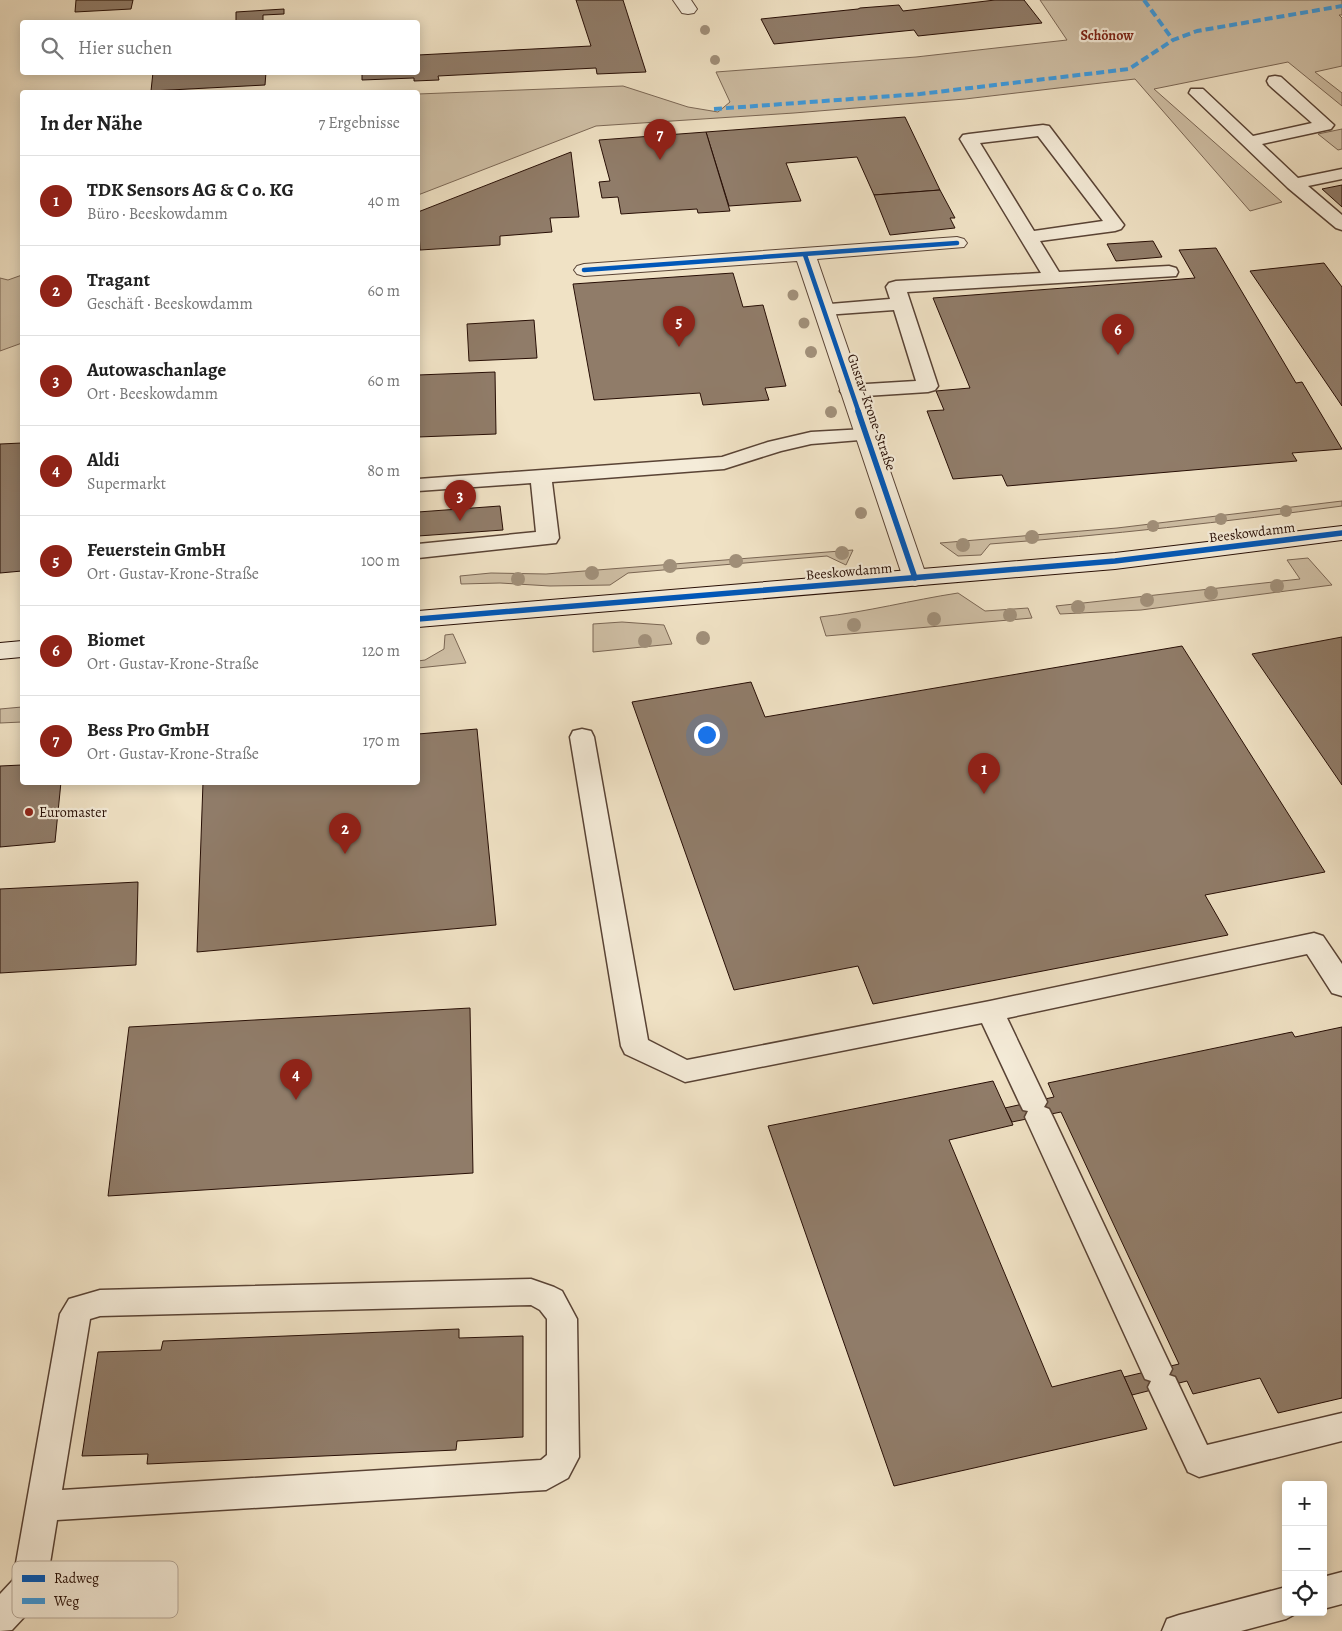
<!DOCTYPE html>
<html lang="de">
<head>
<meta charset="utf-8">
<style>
	body { margin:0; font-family:Alegreya,serif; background:#f2f2f2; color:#222 }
	.controls { position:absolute; right:15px; bottom:15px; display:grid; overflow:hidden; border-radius:5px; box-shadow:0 2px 12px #0003 }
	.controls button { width:45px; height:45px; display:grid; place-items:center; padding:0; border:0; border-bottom:1px solid #e0e0e0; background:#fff; color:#222; font:25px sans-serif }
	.you { position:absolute; left:706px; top:734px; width:18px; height:18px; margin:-12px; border:4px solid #fff; border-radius:50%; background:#1a73e8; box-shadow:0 0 0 8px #1a73e833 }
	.badge { display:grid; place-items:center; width:32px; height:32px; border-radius:50%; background:#8f2418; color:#fff; font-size:16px; font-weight:700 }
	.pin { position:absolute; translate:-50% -41px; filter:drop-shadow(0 1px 2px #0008) }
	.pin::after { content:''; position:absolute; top:26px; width:18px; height:15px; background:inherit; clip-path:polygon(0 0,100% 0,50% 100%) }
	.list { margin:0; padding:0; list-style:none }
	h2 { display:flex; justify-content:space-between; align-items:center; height:65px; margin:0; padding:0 20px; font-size:21px }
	h2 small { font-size:16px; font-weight:400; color:#767676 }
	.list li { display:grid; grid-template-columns:32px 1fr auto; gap:15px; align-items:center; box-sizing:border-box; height:90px; padding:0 20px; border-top:1px solid #e0e0e0 }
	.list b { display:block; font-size:19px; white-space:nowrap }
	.list p { margin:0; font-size:16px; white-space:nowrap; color:#767676 }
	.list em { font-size:16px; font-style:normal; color:#767676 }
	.icon { flex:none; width:28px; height:28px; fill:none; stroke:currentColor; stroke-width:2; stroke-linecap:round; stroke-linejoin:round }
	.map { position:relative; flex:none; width:1342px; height:1631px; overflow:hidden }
	.search { position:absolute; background:#fff; box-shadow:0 2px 12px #0003; left:20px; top:20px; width:400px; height:55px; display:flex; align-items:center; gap:12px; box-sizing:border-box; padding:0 18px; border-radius:5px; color:#767676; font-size:19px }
	.panel { position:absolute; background:#fff; box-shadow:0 2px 12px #0003; left:20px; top:90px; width:400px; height:695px; border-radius:5px }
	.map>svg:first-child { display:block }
	.green { fill:#cebea4; stroke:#7a6654 }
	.building { fill:#907c69; stroke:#270e05 }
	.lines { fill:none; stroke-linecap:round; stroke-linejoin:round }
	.service-casing { stroke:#594335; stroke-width:3 }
	.minor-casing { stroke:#594335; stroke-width:2 }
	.secondary-casing { stroke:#270e05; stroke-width:2 }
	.service { fill:#f5ecd9; fill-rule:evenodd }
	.minor { fill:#f5ecd9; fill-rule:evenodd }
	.secondary { fill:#f5ecd9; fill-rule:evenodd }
	.quiet { stroke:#3d9add; stroke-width:4; stroke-dasharray:8 4; stroke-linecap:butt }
	.cycleway-far1-casing { stroke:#f5ecd9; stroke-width:7 }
	.cycleway-casing { stroke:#f5ecd9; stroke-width:9 }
	.cycleway-far1 { stroke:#0057b8; stroke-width:4.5 }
	.cycleway { stroke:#0057b8; stroke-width:5.5 }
	.tree { fill:#a1907a }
	.poi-dot { fill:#8f2418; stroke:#f5ecd9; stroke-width:2 }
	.labels { text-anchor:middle; stroke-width:4.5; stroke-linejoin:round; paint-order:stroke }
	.far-quarter-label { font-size:14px; font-weight:bold; fill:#7a1f14; stroke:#f5ecd9 }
	.street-label { font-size:14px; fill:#270e05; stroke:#f5ecd9 }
	.poi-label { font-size:14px; fill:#270e05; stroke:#f5ecd9; text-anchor:start }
	.key { fill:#f5ecd9; stroke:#b7a999; stroke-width:1 }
	.key-label { font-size:14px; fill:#270e05 }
</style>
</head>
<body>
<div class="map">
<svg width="1342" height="1631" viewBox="0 0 1342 1631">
	<rect width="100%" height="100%" fill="#f0e2c5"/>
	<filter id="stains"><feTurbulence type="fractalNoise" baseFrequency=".004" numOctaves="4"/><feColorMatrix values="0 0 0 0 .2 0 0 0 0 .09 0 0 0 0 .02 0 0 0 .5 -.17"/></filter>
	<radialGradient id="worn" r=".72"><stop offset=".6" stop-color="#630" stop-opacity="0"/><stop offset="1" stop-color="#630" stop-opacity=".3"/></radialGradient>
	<!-- green -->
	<g class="green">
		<polygon points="1040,0 1342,0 1342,15 1339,15 1342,18 1342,66 1315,72 1342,93 1342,106 1288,62 1154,89 1282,202 1250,211 1135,79 965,99 794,113 596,126 418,195 418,94 623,86 688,107 718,112 730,102 716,72 916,57 1067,40"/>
		<polygon points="1342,129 1342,149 1338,150 1318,134"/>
		<polygon points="22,275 22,343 0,351 0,278 8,280"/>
		<path d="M1342,501V506C1225,522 1108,535 990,544L981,555L958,556L940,543L1117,528Z"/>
		<polygon points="853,550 846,565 827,556 628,573 610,585 550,586 500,583 461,584 460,576 491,573 546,574"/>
		<polygon points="1308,558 1332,585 1141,610 1060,614 1056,606 1300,579 1287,560"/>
		<path d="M958,593L985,611L1028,608L1032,618L826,636L820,617C867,612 912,600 958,593Z"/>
		<polygon points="622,622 664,625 672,644 593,652 593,624"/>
		<polygon points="453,634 466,663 418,668 418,661 425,660 444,649 445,635"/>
		<polygon points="22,707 22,722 0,723 0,709"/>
	</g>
	<!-- building -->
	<g class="building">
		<polygon points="76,0 133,0 131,9 75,12"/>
		<polygon points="576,0 623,0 646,72 597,74 596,68 438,76 439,80 414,81 414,78 362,80 362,72 418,72 418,55 591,46"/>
		<polygon points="995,0 1024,0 1042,23 918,36 914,30 774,44 761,19 858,9 860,8 899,5 903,11"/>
		<polygon points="284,9 284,14 263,15 263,21 236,22 236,12"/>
		<polygon points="153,72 266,72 265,85 151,91"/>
		<polygon points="905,117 940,190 874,195 857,157 786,163 801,201 729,206 706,132"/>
		<polygon points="706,132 730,211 698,213 697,209 621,214 618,197 602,198 599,182 610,181 599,140"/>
		<polygon points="571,152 579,217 550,218 552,232 500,236 500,245 420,250 418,212"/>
		<polygon points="1342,185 1342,207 1322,189"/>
		<polygon points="940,190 955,218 950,218 955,228 890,235 874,195"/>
		<polygon points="1153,241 1162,257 1116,261 1107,244"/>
		<polygon points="1216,248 1296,383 1302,382 1342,449 1292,453 1297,461 1007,486 1002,475 953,479 927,411 944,410 936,391 970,388 933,298 1195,278 1179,250"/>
		<polygon points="1324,263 1342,287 1342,406 1250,271"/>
		<polygon points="733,273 743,307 763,305 786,386 765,388 769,400 703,405 700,393 594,400 573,284"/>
		<polygon points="534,320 537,358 469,361 467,324"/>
		<polygon points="495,372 496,434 418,437 418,375"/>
		<polygon points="22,443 22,571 0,573 0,444"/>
		<polygon points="500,506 503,530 418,536 418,512"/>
		<polygon points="1342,637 1342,785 1252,654"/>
		<polygon points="1182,646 1325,872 1205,895 1228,935 873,1004 858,966 734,990 632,702 751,682 765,717"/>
		<polygon points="477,729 496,925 197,952 203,782 418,782 418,734"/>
		<polygon points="22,765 22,782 61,782 55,842 0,847 0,766"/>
		<polygon points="138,882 136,965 0,973 0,889"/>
		<polygon points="470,1008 473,1173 108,1196 129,1027"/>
		<polygon points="1342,1027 1342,1398 1278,1413 1260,1378 1193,1394 1187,1381 1132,1395 1124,1377 1179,1364 1061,1112 1012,1122 1005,1108 1054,1097 1048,1083 1292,1032 1295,1037"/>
		<polygon points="993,1081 1013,1125 949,1140 1052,1387 1121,1370 1147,1429 894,1486 768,1126"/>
		<polygon points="459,1329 459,1338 523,1336 523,1437 457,1441 456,1450 147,1464 148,1454 82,1456 98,1352 161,1350 163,1341"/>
	</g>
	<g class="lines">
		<defs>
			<g id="service">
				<polygon points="1275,76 1281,77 1334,125 1331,129 1262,144 1298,178 1342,169 1342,179 1308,186 1342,215 1342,230 1336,228 1288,188 1189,93 1191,89 1203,89 1253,136 1312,123 1269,85 1267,81 1269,77"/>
				<path d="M1043,125L1049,126L1124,225L1121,229L1115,231L1040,241L1059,272L1169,266L1176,268L1178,272L1176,276L907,292L938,386L935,390L928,392L850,397L843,395L840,391L843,387L850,385L916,381L894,310L825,315L818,313L815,309L818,305L890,299L886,287L889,283L896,281L1041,273L960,139L963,135L969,134ZM1038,136L1103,221L1034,231L980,143Z"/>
				<polygon points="865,429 872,431 875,435 872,439 811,444 781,451 724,469 552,482 559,538 556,543 418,558 418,544 536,532 531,483 418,491 418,479 722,457 768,442 811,432"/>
				<polygon points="582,729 591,731 594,737 648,1040 687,1060 990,1001 1314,933 1323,936 1342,964 1342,996 1332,993 1307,954 1007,1018 1047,1102 1044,1107 1049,1109 1053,1117 1172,1369 1169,1375 1175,1377 1207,1445 1342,1413 1342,1441 1199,1477 1188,1472 1148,1387 1151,1381 1145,1379 1025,1117 1028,1111 1023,1110 1019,1102 982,1023 685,1082 625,1054 621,1046 570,737 573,731"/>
				<path d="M531,1279L554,1287L562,1291L577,1319L579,1457L568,1478L546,1490L57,1520L46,1588L41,1599L12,1630L0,1631V1594L13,1580L60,1314L69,1299L100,1290ZM531,1305L540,1310L547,1319V1455L541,1460L62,1490L90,1319L100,1316Z"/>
				<polygon points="1342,1572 1342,1604 1323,1609 1323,1577"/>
				<polygon points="1286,1587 1286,1612 1299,1612 1286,1619 1241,1631 1162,1631 1167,1619 1179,1615"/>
			</g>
			<g id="minor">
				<polygon points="673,0 691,0 697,9 694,13 688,14 682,13"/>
				<polygon points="957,237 964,239 967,243 964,247 817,259 927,578 924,583 915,586 906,583 903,578 797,261 584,276 577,274 574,270 577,266 584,264"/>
			</g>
			<g id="secondary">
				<polygon points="1342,526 1342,540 1115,569 418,627 418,611 1115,553"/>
				<polygon points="22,641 22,657 0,659 0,643"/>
			</g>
		</defs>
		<!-- service casing -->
		<use href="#service" class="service-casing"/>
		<!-- minor casing -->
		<use href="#minor" class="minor-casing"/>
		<!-- secondary casing -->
		<use href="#secondary" class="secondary-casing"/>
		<!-- service -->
		<use href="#service" class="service"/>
		<!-- minor -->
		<use href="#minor" class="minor"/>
		<!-- secondary -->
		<use href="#secondary" class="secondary"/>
		<!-- quiet -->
		<g class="quiet">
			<polyline points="1144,0 1173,40"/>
			<polyline points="714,109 920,94 1129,69 1173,40 1197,31 1342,6"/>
		</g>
		<defs>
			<g id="cycleway-far1">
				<polyline points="805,255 859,413"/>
				<polyline points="584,270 957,243"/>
			</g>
			<g id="cycleway">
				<polyline points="858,411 915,578"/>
				<polyline points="418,619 1115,561 1342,533"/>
			</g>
		</defs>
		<!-- cycleway-far1 casing -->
		<use href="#cycleway-far1" class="cycleway-far1-casing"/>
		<!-- cycleway casing -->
		<use href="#cycleway" class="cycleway-casing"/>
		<!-- cycleway-far1 -->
		<use href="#cycleway-far1" class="cycleway-far1"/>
		<!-- cycleway -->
		<use href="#cycleway" class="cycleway"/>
	</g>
	<!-- trees -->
	<g class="tree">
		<circle cx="705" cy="30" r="5"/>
		<circle cx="715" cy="60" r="5"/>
		<circle cx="793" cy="295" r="5.5"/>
		<circle cx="804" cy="323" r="5.5"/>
		<circle cx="811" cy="352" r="6"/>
		<circle cx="831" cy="412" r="6"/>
		<circle cx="1286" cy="511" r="6"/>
		<circle cx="861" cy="513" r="6"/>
		<circle cx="1221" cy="519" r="6"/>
		<circle cx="1153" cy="526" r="6"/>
		<circle cx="1032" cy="537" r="7"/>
		<circle cx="963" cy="545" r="7"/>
		<circle cx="842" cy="553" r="7"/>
		<circle cx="736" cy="561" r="7"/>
		<circle cx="670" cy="566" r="7"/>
		<circle cx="592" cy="573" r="7"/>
		<circle cx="518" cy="579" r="7"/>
		<circle cx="1277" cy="586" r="7"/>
		<circle cx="1211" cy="593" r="7"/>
		<circle cx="1147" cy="600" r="7"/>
		<circle cx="1078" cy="607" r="7"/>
		<circle cx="1010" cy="615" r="7"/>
		<circle cx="934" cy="619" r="7"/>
		<circle cx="854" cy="625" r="7"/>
		<circle cx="703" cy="638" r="7"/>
		<circle cx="645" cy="641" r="7"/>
	</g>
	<!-- markers -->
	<circle class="poi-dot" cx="29" cy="812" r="5"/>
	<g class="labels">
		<!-- far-quarter labels -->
		<g class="far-quarter-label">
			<text x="1107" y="40">Schönow</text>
		</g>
		<!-- street labels -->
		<g class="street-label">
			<text transform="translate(872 412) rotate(71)" y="5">Gustav-Krone-Straße</text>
			<text transform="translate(1252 532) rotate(-7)" y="5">Beeskowdamm</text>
			<text transform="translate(849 571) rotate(-5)" y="5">Beeskowdamm</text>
		</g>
		<!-- poi labels -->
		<g class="poi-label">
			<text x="39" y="817">Euromaster</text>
		</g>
	</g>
	<!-- legend -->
	<rect x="12" y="1561" width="166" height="57" rx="8" class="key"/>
	<rect x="22" y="1575" width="23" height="7" fill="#0057b8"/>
	<rect x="22" y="1598" width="23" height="6" fill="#3d9add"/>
	<g class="key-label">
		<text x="54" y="1583">Radweg</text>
		<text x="54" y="1606">Weg</text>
	</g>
	<rect width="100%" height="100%" filter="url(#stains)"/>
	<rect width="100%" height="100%" fill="url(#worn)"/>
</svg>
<div class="controls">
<button>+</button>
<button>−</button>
<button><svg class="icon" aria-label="locate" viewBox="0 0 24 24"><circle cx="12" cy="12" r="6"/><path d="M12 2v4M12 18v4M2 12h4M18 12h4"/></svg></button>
</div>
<div class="you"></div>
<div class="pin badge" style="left:984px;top:794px">1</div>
<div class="pin badge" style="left:345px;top:854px">2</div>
<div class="pin badge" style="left:460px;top:521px">3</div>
<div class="pin badge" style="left:296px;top:1100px">4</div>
<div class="pin badge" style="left:679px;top:347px">5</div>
<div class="pin badge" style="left:1118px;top:355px">6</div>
<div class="pin badge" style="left:660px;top:160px">7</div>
<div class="search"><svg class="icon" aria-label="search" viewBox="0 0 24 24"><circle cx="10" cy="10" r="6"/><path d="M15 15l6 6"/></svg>Hier suchen</div>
<section class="panel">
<h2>In der Nähe<small>7 Ergebnisse</small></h2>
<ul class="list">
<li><span class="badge">1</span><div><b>TDK Sensors AG &amp; C o. KG</b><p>Büro · Beeskowdamm</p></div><em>40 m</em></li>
<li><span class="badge">2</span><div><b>Tragant</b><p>Geschäft · Beeskowdamm</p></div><em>60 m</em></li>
<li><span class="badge">3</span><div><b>Autowaschanlage</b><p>Ort · Beeskowdamm</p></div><em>60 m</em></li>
<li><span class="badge">4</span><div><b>Aldi</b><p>Supermarkt</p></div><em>80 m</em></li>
<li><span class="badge">5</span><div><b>Feuerstein GmbH</b><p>Ort · Gustav-Krone-Straße</p></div><em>100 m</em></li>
<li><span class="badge">6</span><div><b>Biomet</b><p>Ort · Gustav-Krone-Straße</p></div><em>120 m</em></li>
<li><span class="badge">7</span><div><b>Bess Pro GmbH</b><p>Ort · Gustav-Krone-Straße</p></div><em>170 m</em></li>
</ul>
</section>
</div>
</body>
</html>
